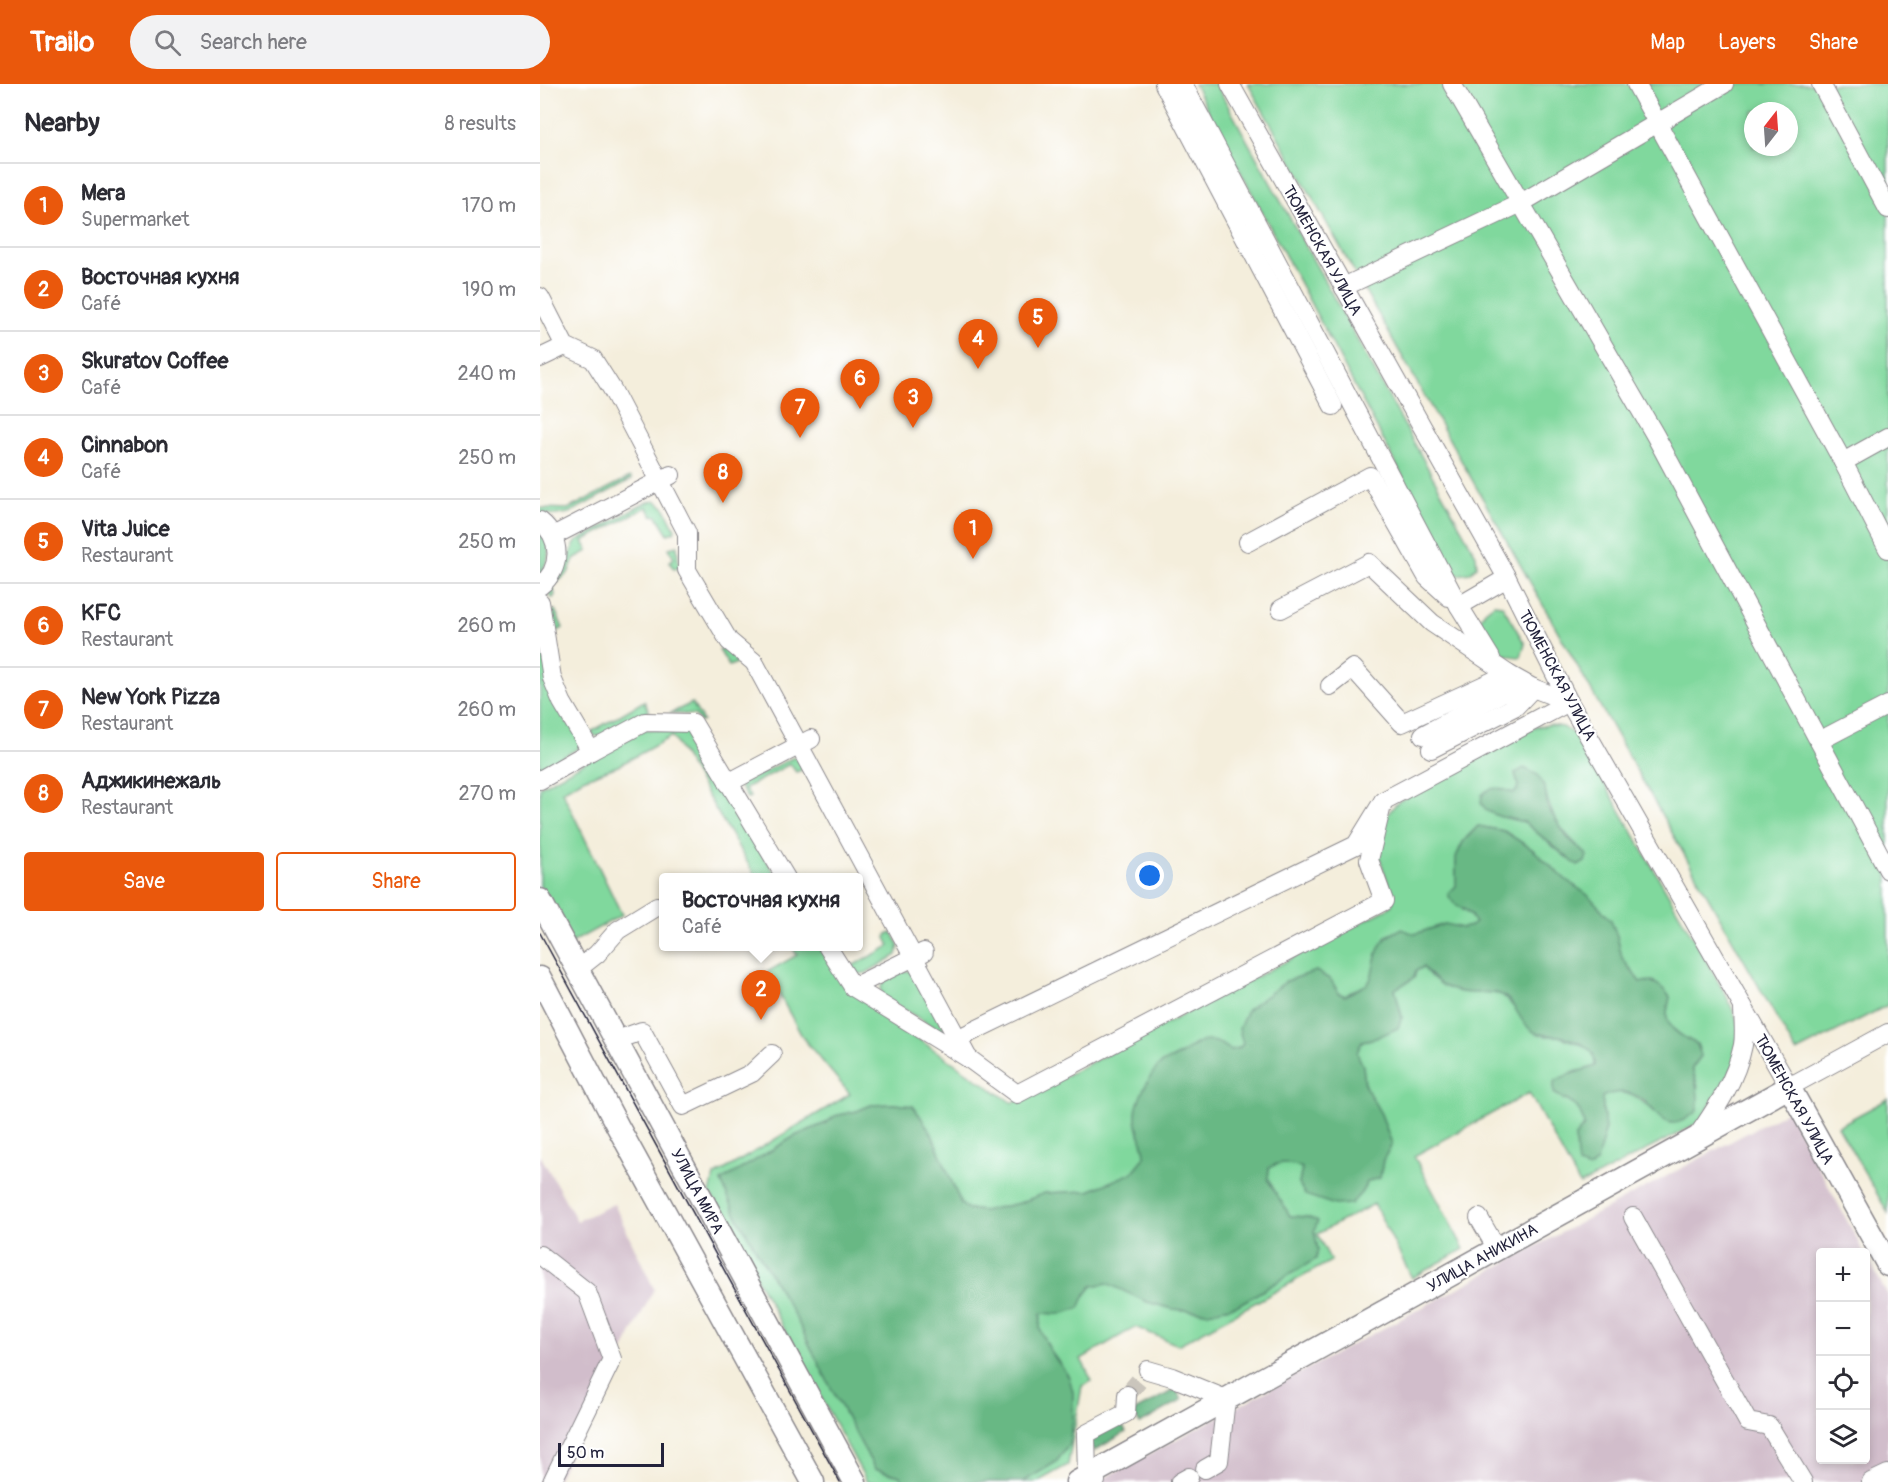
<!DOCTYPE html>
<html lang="en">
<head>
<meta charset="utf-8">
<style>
	body { margin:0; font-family:Pangolin,sans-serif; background:#f2f2f3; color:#2b2b33 }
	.controls { position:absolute; right:18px; bottom:18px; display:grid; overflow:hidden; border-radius:6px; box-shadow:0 3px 9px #0003 }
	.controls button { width:54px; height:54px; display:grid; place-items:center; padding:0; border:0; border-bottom:2px solid #e1e1e2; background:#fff; color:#2b2b33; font:30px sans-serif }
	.compass { position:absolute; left:1204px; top:18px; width:54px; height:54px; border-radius:50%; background:#fff; box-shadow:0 3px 9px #0003; rotate:17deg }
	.scale { position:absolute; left:18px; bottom:15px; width:106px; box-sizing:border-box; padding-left:6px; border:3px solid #22223b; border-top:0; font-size:16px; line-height:21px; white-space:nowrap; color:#22223b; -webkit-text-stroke:4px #fff; paint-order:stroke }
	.you { position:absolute; left:610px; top:792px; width:21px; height:21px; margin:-15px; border:4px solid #fff; border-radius:50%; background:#1a73e8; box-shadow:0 0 0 9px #1a73e833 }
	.badge { display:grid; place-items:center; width:39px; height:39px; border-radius:50%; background:#ea580c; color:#fff; font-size:20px; font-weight:700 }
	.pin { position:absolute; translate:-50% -50px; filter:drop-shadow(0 2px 3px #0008) }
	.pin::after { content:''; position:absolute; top:32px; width:21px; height:18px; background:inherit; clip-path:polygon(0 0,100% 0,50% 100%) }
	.popup { position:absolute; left:119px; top:789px; width:204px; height:78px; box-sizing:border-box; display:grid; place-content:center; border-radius:6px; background:#fff; filter:drop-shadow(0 2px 4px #0005); font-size:20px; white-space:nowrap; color:#7c7c81 }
	.popup b { font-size:22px; color:#2b2b33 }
	.popup::after { content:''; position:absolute; left:50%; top:100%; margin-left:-12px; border:12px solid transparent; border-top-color:#fff }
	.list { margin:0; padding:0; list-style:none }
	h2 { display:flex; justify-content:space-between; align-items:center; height:78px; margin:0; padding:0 24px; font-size:26px }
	h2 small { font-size:20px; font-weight:400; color:#7c7c81 }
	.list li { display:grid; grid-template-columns:39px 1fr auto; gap:18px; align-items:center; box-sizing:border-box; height:84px; padding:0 24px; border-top:2px solid #e1e1e2 }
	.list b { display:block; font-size:22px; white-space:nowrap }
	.list p { margin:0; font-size:20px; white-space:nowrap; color:#7c7c81 }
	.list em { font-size:20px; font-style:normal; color:#7c7c81 }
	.actions { display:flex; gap:12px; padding:18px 24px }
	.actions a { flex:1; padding:14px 0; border:2px solid #ea580c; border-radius:6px; text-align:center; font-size:21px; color:#ea580c }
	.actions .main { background:#ea580c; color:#fff }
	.icon { flex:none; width:33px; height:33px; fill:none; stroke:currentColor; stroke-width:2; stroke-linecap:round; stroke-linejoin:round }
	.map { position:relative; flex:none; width:1348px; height:1398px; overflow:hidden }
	header { display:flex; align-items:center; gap:36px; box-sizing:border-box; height:84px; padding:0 30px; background:#ea580c; color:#fff }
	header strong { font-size:28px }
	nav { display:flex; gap:33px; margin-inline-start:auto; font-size:21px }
	.search { width:420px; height:54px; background:#f2f2f3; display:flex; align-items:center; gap:15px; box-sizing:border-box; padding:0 21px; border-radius:33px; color:#7c7c81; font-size:22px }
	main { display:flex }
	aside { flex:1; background:#fff }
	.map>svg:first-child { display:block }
	.industrial { fill:#d1bdcb }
	.green { fill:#80d89d; stroke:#517d6c; stroke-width:1.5; fill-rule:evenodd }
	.forest { fill:#68b884; stroke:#456d60; stroke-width:1.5 }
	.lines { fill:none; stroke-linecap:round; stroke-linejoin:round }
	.minor-tunnel { stroke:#cac5bc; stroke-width:18; stroke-dasharray:18 9; stroke-linecap:butt }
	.minor-casing { stroke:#8b888c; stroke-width:20 }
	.major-casing { stroke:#8b888c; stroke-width:25 }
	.minor { stroke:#fff; stroke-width:18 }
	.major { stroke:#fff; stroke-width:22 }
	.tram { stroke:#22223b; stroke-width:1.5 }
	.labels { text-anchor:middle; stroke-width:4.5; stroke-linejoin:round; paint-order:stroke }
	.street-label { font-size:16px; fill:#22223b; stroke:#fff }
</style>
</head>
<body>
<header>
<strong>Trailo</strong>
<div class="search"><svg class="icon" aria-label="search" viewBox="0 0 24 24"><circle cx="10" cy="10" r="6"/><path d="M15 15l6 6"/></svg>Search here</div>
<nav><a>Map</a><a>Layers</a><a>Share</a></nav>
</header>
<main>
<aside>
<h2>Nearby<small>8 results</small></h2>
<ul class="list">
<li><span class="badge">1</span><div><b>Мега</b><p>Supermarket</p></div><em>170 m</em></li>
<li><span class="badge">2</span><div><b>Восточная кухня</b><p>Café</p></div><em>190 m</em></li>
<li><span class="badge">3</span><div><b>Skuratov Coffee</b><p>Café</p></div><em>240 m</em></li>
<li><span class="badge">4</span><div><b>Cinnabon</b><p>Café</p></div><em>250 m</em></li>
<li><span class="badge">5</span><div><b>Vita Juice</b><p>Restaurant</p></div><em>250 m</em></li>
<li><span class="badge">6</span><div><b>KFC</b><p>Restaurant</p></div><em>260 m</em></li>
<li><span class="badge">7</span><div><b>New York Pizza</b><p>Restaurant</p></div><em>260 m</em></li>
<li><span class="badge">8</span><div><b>Аджикинежаль</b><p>Restaurant</p></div><em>270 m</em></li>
</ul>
<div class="actions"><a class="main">Save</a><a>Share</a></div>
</aside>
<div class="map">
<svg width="1348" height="1398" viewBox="0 0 1348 1398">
	<rect width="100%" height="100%" fill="#fff"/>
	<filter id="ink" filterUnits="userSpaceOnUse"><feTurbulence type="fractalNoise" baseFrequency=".0167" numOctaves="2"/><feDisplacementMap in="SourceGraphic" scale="12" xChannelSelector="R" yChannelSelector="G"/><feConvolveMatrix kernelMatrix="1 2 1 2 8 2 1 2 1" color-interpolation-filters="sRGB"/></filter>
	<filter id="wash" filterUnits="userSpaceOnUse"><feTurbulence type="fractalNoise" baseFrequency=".008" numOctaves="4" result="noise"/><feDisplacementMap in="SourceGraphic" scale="24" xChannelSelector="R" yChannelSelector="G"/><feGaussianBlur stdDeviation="1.35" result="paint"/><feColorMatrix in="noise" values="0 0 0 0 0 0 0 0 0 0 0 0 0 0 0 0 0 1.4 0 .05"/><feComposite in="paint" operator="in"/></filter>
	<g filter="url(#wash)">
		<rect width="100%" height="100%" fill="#f4eedc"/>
		<!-- industrial -->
		<g class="industrial">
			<polygon points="1248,1027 1324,1168 1280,1168 1280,1376 1326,1376 1326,1171 1348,1212 1348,1398 557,1398"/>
			<polygon points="0,1071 37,1137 74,1120 114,1205 16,1398 0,1398"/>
		</g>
		<!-- green -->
		<g class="green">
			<polygon points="654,0 676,0 936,471 937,482 930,489 918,491 913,487"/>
			<path d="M708,0H1348V921L1256,968ZM1213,27H1249V63H1213Z"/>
			<polygon points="90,393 92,395 29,429 16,431 0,429 0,424 28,425"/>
			<path d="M116,417L124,423L135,445L134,448L128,450L117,432L112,431L107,423L43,457L48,467L35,474L28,489L13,502L15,511L13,514L10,513L8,501C16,493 23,486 28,476C31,470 32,463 37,457L107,418Z"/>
			<path d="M0,448C14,464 8,476 0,493Z"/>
			<polygon points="137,462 139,484 134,485 129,478 134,474 129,464"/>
			<path d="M954,520L962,521L985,560L981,573C951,572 952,558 940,535L945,527Z"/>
			<polygon points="15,526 23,544 18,547 13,545 11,528"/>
			<polygon points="0,564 43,662 0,685"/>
			<polygon points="184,564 198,576 197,579 189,582 179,566"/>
			<polygon points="104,617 109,627 64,652 55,652 51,648"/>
			<polygon points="152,619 163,637 160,638 155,631 131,629"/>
			<path d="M1010,641L1023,643L1038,653L1187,913L1200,942L1195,980L1160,1038L1040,1101L989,1009L874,1072L924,1165L872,1194L834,1120L777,1150L791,1177L638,1261L595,1243L541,1275L552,1297L542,1302L528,1381L497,1398H483L516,1378L529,1361V1293L511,1268L500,1245L501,1229L520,1230L545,1211L552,1202L567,1199L633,1225L668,1228L698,1221L764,1182L778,1166L774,1147L767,1133L750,1132C746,1126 729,1099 728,1094C728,1090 729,1087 729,1084C740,1077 750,1078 762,1084L759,1100L821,1109L828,1097L840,1094L843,1076L852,1060L841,1030L825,1002L823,982L816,969L822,957L836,954L862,933L855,905L874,894L876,887L883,883L891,893L935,909L946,908L963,911L979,929L986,941L1005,952H1018L1045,962L1053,969L1056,982L1044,986L1032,988L1023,1015C1038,1021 1042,1027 1044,1042L1035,1053L1039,1081L1062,1057L1065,1047L1062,1012C1084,1002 1100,1014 1116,1029L1158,1003L1152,984L1161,972L1157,960C1146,955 1130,947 1127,934C1126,928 1129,919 1130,913L1113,897L1100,898L1082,874L1077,852L1049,812L1025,795L992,765L964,747L938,742C933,748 925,753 922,760C911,779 917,805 922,826L929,830L935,839L931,842L922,844L904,840L875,850L861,846L846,852L839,866L831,896L827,901L814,906L805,912L799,909L791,896L776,887L747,897L707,926L703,960L699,964L691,966L680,960H655L641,970L620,980L599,1050L605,1062V1073L592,1089L549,1107L505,1109L480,1119L443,1127L428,1125L421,1120L391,1048L373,1022L354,1020L331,1021L317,1027L295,1032L286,1039L255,1052L181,1097L195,1129L257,1236L290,1302L335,1385L360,1392L363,1398H327L170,1109L174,1092L310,1010L263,954L227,888L257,871L252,863H279L330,922L471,1018H475L847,825L852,821L853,814C850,802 838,773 837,763C837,747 847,728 859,717L994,643ZM975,689L1005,705C1010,735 1025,751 1047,771L1027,774L984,738L958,732L960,704L973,709L977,707L978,700Z"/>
			<polygon points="105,645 147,648 237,793 216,793 132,652 78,682 43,695 22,707 82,831 31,859 0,802 0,703"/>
			<polygon points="254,673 259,675 264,685 256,688 250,680 205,704 210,713 207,714 200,703 202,699"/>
			<polygon points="349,849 353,849 359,861 357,871 326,889 318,890 310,883 350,862 346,854 347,850"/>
			<path d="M362,887H370L374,889L408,951L342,913C337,897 350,893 362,887Z"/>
			<polygon points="1348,1015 1348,1129 1298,1042"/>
		</g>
		<!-- forest -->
		<g class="forest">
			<path d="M984,684L998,691L1005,705L1008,724L1027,753L1047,771L1045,778L1038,782L984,738L958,732L947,727L941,719L942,711C951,701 962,704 973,709L977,707L978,700L975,689Z"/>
			<path d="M938,742L964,747L992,765L1025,795L1049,812L1071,836L1077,852L1082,874L1100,898C1116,897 1121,901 1130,913C1129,919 1126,928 1127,934C1130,947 1146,955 1157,960L1161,972L1152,984C1156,1000 1160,1011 1157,1027C1150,1033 1138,1042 1128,1038C1117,1034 1111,1022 1103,1016C1091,1007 1075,1006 1062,1013L1065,1047L1057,1077L1049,1085L1038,1081L1035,1053L1044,1042C1041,1019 1031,1020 1014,1009V998C1027,989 1041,988 1055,982C1055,978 1054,972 1052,968C1046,960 1029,954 1019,952C1011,951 1004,952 996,949C980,942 977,919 962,911C954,907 943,909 935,909C910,909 898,901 883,883L876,887L874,894L855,905L862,933L858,944L836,954L822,957L817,969L823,982L825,1002L841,1030L852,1060L843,1076L840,1094L828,1097L821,1109L811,1120L795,1121L765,1111L759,1100L762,1084C750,1078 740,1077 729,1084L728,1096L750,1132L767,1133L778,1137L774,1147L778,1166L776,1175L698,1221L668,1228L633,1225L607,1218L567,1199L552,1202L545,1211L539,1224L520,1230L501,1229L500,1245L511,1268L529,1293L533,1308V1335L529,1361L516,1378L483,1398H363L360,1392L335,1385L290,1302L257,1236L195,1129L181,1097L255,1052L286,1039L295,1032L317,1027L331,1021L354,1020L373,1022L391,1048L421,1120L428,1125L443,1127L480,1119L505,1109L549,1107L592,1089L605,1073C605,1058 594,1044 596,1029C597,1016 611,987 621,980C627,976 635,974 642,970C651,964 658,956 670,957C678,957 685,962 691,966L699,964L703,960L699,945L707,926L747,897L776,887L791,896L798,909L805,912C811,908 827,902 829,898C832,894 832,889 833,885C838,862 840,855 861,845L875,850L905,840L922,844L931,842L935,839C934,838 931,831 930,830C922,822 913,823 908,810L916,802V773L923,758Z"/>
			<polygon points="636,1305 642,1316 600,1340 593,1328"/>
			<polygon points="580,1338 586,1348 554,1367 548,1358"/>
		</g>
	</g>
	<g filter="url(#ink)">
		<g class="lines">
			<!-- minor-tunnel -->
			<polyline class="minor-tunnel" points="587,1311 608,1286"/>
			<defs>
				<g id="minor">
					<polyline points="624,0 793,322"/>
					<polyline points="643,0 919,522"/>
					<polyline points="690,0 967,494 1029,618 1249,1003 1348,949"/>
					<polyline points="912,0 1115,351 1348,786"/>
					<polyline points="1096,0 1303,378 1348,465"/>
					<polyline points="1281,0 1348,125"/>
					<polyline points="804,204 812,199 981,119 1184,0"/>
					<polyline points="0,213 25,262 53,275 72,305 147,449 147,486 189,557 214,578 428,974"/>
					<polyline points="0,274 25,262"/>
					<polyline points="1303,378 1348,353"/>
					<path d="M0,437C22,454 22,485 0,502"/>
					<polyline points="13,452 131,391"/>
					<polyline points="708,458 830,392 887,493 909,513"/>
					<polyline points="0,518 12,594 22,618 51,667 105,638 153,639 246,794"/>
					<polyline points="741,525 829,479 892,539 968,590 993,604 1029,618"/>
					<polyline points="951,574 919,522 967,494"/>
					<polyline points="790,602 813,584 862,639 968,590"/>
					<polyline points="883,651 962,609 993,604"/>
					<polyline points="1279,657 1348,621"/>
					<polyline points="891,665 976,622 993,604"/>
					<polyline points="0,696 51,667"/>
					<polyline points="188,699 271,655"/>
					<polyline points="287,862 313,903 428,974 477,1010 844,817 829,776 843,717"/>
					<polyline points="38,885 57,870 78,846 117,822"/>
					<polyline points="313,903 384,868"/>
					<polyline points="417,955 816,761 843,717 1029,618"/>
					<polyline points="77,956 102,947 143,1022 212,989 232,970"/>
					<path d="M1156,1054C1176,1025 1196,996 1203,961C1205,949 1203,935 1203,922"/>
					<polyline points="1093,1133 1208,1338 1229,1342 1263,1398"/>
					<polyline points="939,1134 957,1165"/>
					<polyline points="0,1171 47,1208 72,1275 12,1398"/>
					<polyline points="608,1286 632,1293 686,1315 679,1377 665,1385"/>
					<polyline points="556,1397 547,1393 546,1350 586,1329 587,1311"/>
					<polyline points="640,1398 649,1393"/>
					<polyline points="1331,1398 1348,1390"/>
				</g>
				<g id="major">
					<polyline points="0,816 315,1398"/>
					<polyline points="0,894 78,1043 273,1398"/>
					<polyline points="537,1398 1249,1003 1348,1181"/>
				</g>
			</defs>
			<!-- minor casing -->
			<use href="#minor" class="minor-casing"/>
			<!-- major casing -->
			<use href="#major" class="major-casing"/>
			<!-- minor -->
			<use href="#minor" class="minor"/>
			<!-- major -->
			<use href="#major" class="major"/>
			<!-- tram -->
			<polyline class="tram" points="0,849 300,1398"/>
		</g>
	</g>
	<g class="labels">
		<!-- street labels -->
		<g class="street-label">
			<text transform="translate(783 166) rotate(61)" y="6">ТЮМЕНСКАЯ УЛИЦА</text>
			<text transform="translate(1018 591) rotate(62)" y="6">ТЮМЕНСКАЯ УЛИЦА</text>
			<text transform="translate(1255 1015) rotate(61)" y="6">ТЮМЕНСКАЯ УЛИЦА</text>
			<text transform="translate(158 1107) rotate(62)" y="6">УЛИЦА МИРА</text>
			<text transform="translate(942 1173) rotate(-29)" y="6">УЛИЦА АНИКИНА</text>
		</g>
	</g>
</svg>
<div class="controls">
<button>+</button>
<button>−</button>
<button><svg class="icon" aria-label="locate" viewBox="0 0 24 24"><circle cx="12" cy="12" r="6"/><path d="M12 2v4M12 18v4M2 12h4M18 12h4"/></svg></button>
<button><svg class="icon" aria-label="layers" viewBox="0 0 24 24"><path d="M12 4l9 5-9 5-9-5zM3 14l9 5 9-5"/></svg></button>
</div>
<svg class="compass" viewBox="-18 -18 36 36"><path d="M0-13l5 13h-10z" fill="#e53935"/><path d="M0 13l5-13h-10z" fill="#7c7c81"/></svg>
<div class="scale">50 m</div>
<div class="you"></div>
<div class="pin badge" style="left:433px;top:475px">1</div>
<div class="pin badge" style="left:221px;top:936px">2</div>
<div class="popup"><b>Восточная кухня</b>Café</div>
<div class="pin badge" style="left:373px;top:344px">3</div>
<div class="pin badge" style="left:438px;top:285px">4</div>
<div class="pin badge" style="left:498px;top:264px">5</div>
<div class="pin badge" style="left:320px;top:325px">6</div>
<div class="pin badge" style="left:260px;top:354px">7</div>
<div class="pin badge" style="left:183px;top:419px">8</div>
</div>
</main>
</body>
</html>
